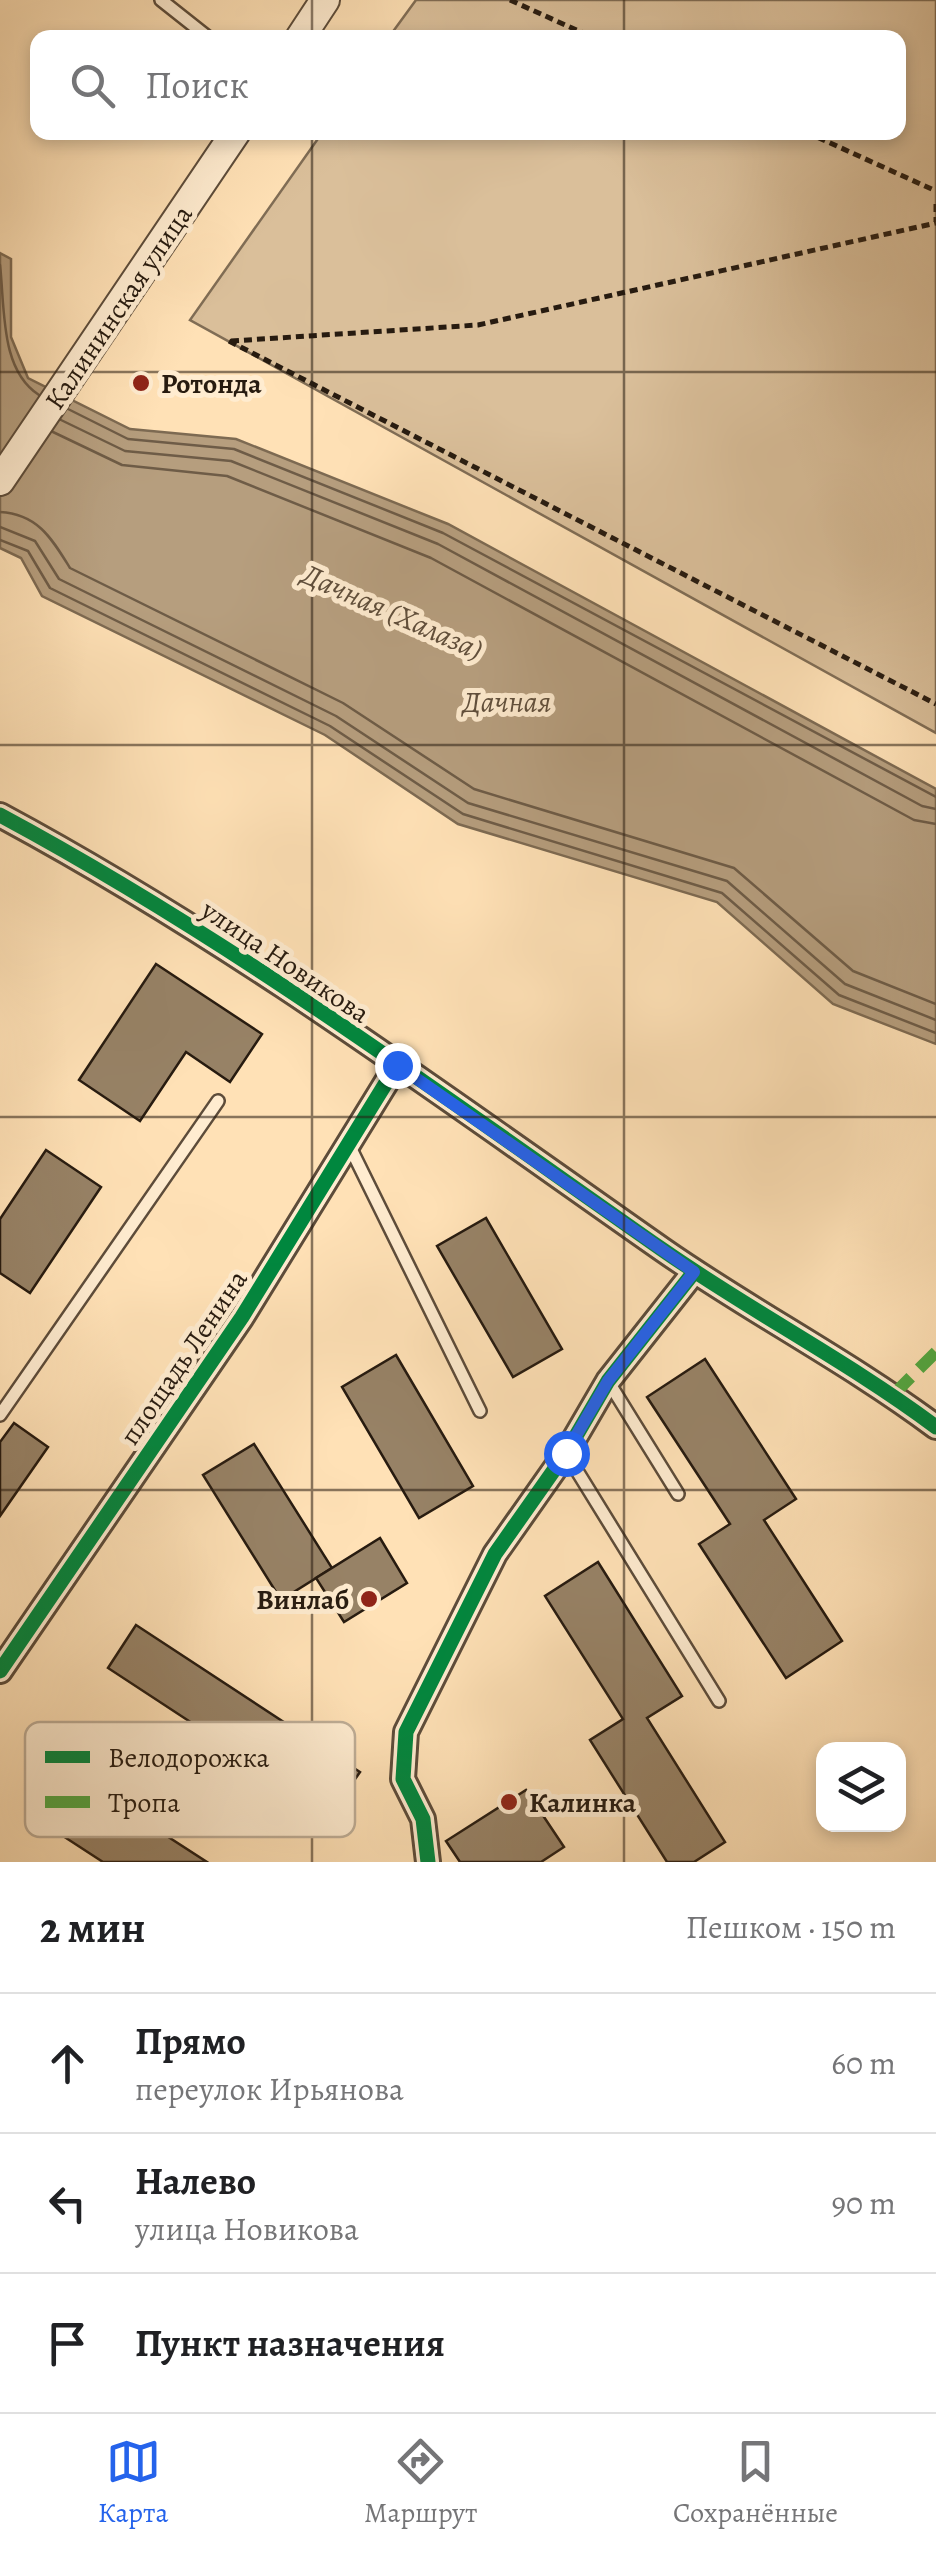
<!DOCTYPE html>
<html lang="ru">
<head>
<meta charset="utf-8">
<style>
	body { margin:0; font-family:Alegreya,serif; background:#f2f2f2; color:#202124 }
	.controls { position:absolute; right:30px; bottom:30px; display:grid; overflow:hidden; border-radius:20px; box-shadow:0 5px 15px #0003 }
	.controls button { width:90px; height:90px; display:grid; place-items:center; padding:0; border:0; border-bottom:2px solid #e0e0e0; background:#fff; color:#202124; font:50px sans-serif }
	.stop { position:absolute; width:30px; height:30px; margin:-22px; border:8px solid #2563eb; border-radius:50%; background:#fff }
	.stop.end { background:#2563eb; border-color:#fff; box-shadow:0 2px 10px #0008 }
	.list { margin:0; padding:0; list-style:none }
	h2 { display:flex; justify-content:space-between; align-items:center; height:130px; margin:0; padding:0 40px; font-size:42px }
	h2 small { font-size:32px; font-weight:400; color:#757577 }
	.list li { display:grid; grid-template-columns:65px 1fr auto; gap:30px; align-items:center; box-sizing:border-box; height:140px; padding:0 40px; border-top:2px solid #e0e0e0 }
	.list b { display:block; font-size:38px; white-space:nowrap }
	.list p { margin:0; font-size:32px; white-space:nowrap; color:#757577 }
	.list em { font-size:32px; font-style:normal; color:#757577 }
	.icon { flex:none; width:55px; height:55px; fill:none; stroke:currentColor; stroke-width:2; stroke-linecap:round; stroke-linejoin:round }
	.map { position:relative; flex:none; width:936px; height:1862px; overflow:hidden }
	.search { position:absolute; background:#fff; box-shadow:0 5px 15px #0003; left:30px; right:30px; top:30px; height:110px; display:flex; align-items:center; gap:25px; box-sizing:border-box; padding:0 35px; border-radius:20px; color:#757577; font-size:38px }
	.sheet { height:550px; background:#fff }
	nav { display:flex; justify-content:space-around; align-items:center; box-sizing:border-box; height:140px; border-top:2px solid #e0e0e0; background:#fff; font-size:28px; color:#757577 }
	nav a { display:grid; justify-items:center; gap:5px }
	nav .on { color:#2563eb }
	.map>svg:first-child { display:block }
	.green { fill:#dabf9a; stroke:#806d55; stroke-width:2.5 }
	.water { fill:#b69e7e; stroke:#7d6a52; stroke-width:2.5 }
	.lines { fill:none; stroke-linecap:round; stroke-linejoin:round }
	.shore { stroke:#6e5c47; stroke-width:2.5 }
	.building { fill:#978266; stroke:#271b10; stroke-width:2.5 }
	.service-casing { stroke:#5d4c3a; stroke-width:16 }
	.minor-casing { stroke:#5d4c3a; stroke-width:28 }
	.tertiary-casing { stroke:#5d4c3a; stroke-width:32 }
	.path { stroke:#271b10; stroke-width:5; stroke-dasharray:8 5; stroke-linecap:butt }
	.service { stroke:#ffecd0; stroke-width:11 }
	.minor { stroke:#ffecd0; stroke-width:22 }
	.tertiary { stroke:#ffecd0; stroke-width:28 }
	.quiet { stroke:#53a942; stroke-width:12; stroke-dasharray:25 12; stroke-linecap:butt }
	.cycleway-casing { stroke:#ffecd0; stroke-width:21 }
	.cycleway { stroke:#00873e; stroke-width:15 }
	.route { stroke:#2563eb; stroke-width:12 }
	.grid { fill:none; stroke:#271b10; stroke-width:2.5; stroke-opacity:0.55 }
	.poi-dot { fill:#8f2418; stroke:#ffecd0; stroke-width:4 }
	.labels { text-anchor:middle; stroke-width:10; stroke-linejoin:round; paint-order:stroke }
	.street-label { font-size:28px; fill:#271b10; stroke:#ffecd0 }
	.poi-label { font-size:28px; font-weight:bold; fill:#271b10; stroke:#ffecd0; text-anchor:start }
	.water-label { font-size:30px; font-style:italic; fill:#604f3c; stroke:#ffecd0 }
	.key { fill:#ffecd0; stroke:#bead96; stroke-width:2.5 }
	.key-label { font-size:28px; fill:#271b10 }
</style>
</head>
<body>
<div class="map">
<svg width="936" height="1862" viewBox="0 0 936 1862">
	<rect width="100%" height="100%" fill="#ffe1b6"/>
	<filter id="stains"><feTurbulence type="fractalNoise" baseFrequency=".002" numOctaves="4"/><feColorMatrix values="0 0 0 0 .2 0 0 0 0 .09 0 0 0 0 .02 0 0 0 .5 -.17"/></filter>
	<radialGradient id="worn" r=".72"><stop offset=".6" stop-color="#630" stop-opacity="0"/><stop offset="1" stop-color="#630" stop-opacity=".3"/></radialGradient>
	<!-- green -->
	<polygon class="green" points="416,0 936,0 936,733 190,320 322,133 898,132 898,38 389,37"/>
	<!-- water -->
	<polygon class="water" points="0,253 11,259 11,337 28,378 130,429 236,439 448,524 936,789 936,1044 833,1004 717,902 458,824 325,735 42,596 21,558 0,548"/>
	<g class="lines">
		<!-- shore -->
		<g class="shore">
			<path d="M0,265C5,309 0,370 39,395"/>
			<polyline points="68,409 128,439 234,449 443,533 936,797"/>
			<polyline points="61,420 125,451 231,461 438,544 922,806 936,809"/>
			<polyline points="53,432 122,465 227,476 431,558 914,820 936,824"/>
			<path d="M0,512C38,514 52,539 70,568L343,703L474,789L734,868L853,971L936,1004"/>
			<polyline points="0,527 35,541 59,579 336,716 468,803 727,881 845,984 936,1020"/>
			<polyline points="0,540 28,551 50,588 330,726 463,814 722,893 839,995 936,1033"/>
		</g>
	</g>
	<!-- building -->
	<g class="building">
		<polygon points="156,964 262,1034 230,1082 186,1052 140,1121 79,1080"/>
		<polygon points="46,1150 101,1187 30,1293 0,1273 0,1219"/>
		<polygon points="486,1218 562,1349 513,1377 437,1246"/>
		<polygon points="396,1355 473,1486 419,1518 342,1387"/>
		<polygon points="705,1359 796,1499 764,1520 842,1641 786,1678 699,1544 730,1524 647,1397"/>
		<polygon points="14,1423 48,1447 0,1516 0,1442"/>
		<polygon points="254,1444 332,1568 281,1600 203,1475"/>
		<polygon points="380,1538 407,1583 344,1622 316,1578"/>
		<polygon points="598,1562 682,1696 647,1718 725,1842 694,1862 667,1862 590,1740 623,1719 545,1596"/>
		<polygon points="136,1625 360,1772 331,1814 108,1668"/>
		<polygon points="57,1765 207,1862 103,1862 26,1812"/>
		<polygon points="526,1790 564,1847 541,1862 460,1862 446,1841"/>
	</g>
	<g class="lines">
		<defs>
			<g id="service">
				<polyline points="161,0 209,38"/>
				<polyline points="349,1145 480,1411"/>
				<polyline points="608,1381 678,1494"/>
				<polyline points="0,1415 218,1101"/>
				<polyline points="566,1453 719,1701"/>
			</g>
			<g id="minor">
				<path d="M0,815C233,940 447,1099 663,1250C752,1312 849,1362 936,1427"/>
				<polyline points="0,1671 242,1317 397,1065"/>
				<polyline points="428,1862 423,1819 403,1779 406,1732 495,1554 566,1453 608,1381 694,1272"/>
			</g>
			<g id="tertiary">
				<polyline points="300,38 325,0"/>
				<polyline points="0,481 236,132"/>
			</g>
		</defs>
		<!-- service casing -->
		<use href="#service" class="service-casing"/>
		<!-- minor casing -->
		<use href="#minor" class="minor-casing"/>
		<!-- tertiary casing -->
		<use href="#tertiary" class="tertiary-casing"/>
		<!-- path -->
		<g class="path">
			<polyline points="510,0 594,38"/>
			<polyline points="806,132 936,191"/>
			<polyline points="936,204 936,222"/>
			<polyline points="229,341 936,704"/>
			<polyline points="231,341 478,325 936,223"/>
		</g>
		<!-- service -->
		<use href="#service" class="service"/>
		<!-- minor -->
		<use href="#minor" class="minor"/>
		<!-- tertiary -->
		<use href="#tertiary" class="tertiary"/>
		<!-- quiet -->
		<polyline class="quiet" points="893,1395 936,1352"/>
		<defs>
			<g id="cycleway">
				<path d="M0,815C233,940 447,1099 663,1250C752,1312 849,1362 936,1427"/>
				<polyline points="0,1671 242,1317 397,1065"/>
				<polyline points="428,1862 423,1819 403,1779 406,1732 495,1554 566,1453 608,1381 694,1272"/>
			</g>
		</defs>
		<!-- cycleway casing -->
		<use href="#cycleway" class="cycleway-casing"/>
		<!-- cycleway -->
		<use href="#cycleway" class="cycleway"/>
	</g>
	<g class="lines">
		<!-- route -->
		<polyline class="route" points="397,1065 694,1272 608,1381 566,1453"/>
	</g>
	<!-- grid -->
	<path class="grid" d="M312,0V38M624,0V38M312,132V1862M624,132V1862M0,372H936M0,745H936M0,1117H936M0,1490H936"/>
	<!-- markers -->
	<g class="poi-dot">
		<circle cx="141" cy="383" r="10"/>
		<circle cx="369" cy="1599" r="10"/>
		<circle cx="509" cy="1802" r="10"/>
	</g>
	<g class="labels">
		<!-- street labels -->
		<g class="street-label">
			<text transform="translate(118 307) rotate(-56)" y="10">Калининская улица</text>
			<text transform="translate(286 961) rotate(34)" y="10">улица Новикова</text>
			<text transform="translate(183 1357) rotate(-56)" y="10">площадь Ленина</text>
		</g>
		<!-- poi labels -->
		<g class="poi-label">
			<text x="161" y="393">Ротонда</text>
			<text x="349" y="1609" text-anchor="end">Винлаб</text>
			<text x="529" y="1812">Калинка</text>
		</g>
		<!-- water labels -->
		<g class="water-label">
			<text transform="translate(393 612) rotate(24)" y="10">Дачная (Халаза)</text>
			<text x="507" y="712">Дачная</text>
		</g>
	</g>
	<!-- legend -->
	<rect x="25" y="1722" width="330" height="115" rx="15" class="key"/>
	<rect x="45" y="1751" width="45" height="12" fill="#00873e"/>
	<rect x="45" y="1796" width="45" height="12" fill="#53a942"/>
	<g class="key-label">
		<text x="108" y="1767">Велодорожка</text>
		<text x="108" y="1812">Тропа</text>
	</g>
	<rect width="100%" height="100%" filter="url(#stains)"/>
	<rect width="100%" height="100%" fill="url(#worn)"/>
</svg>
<div class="controls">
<button><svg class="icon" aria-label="layers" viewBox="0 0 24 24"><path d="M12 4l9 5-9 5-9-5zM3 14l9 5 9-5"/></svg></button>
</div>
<div class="stop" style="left:566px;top:1453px"></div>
<div class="stop end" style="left:397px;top:1065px"></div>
<div class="search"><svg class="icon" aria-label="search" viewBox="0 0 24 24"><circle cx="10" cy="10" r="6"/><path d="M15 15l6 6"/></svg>Поиск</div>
</div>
<section class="sheet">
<h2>2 мин<small>Пешком · 150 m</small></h2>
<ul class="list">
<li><svg class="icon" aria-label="ahead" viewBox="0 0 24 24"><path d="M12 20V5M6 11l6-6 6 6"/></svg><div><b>Прямо</b><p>переулок Ирьянова</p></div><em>60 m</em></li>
<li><svg class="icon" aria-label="left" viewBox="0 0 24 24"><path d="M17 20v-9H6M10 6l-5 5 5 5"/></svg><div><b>Налево</b><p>улица Новикова</p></div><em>90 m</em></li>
<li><svg class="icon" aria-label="arrive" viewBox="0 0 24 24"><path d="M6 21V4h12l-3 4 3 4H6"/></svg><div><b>Пункт назначения</b></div></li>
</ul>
</section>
<nav>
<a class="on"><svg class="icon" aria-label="map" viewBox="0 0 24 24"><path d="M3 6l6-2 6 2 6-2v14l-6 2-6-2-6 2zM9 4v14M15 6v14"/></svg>Карта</a>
<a><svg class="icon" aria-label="directions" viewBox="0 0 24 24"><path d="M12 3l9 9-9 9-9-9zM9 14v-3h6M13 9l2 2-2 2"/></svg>Маршрут</a>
<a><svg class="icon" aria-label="saved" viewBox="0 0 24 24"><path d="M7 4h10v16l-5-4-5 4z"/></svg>Сохранённые</a>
</nav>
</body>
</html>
